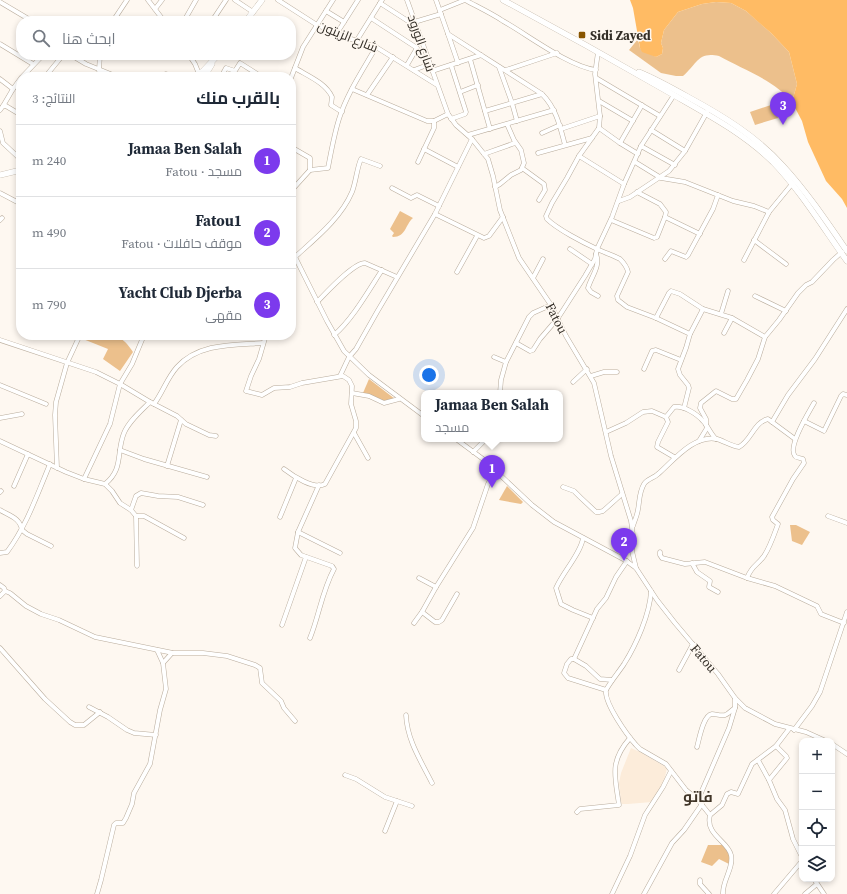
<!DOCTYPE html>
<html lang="ar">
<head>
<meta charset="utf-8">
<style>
	body { margin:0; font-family:"Source Serif 4",Cairo,serif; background:#f6f6f7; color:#1f2937; direction:rtl }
	.controls { position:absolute; right:12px; bottom:12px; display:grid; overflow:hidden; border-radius:8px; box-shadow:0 2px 6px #0003 }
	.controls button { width:36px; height:36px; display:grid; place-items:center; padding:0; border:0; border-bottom:1px solid #e0e1e3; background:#fff; color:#1f2937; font:20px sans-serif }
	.you { position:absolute; left:429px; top:375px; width:14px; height:14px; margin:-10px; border:3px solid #fff; border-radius:50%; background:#1a73e8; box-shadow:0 0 0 6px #1a73e833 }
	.badge { display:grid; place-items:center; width:26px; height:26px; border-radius:50%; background:#7c3aed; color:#fff; font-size:13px; font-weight:700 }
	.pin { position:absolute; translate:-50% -33px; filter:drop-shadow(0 1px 2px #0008) }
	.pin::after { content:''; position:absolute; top:21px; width:14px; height:12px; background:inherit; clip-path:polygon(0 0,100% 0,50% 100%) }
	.popup { position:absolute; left:421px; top:390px; width:142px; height:52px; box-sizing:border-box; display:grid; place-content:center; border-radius:8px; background:#fff; filter:drop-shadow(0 1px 3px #0005); font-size:13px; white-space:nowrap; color:#747a83 }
	.popup b { font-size:15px; color:#1f2937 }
	.popup::after { content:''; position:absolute; left:50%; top:100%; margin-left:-8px; border:8px solid transparent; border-top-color:#fff }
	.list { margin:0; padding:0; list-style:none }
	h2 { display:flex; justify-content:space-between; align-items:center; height:52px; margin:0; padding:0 16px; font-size:17px }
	h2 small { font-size:13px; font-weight:400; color:#747a83 }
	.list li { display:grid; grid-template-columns:26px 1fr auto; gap:12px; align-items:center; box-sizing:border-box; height:72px; padding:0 16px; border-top:1px solid #e0e1e3 }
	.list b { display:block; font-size:15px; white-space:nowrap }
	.list p { margin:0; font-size:13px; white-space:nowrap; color:#747a83 }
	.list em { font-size:13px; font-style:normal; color:#747a83 }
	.icon { flex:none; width:22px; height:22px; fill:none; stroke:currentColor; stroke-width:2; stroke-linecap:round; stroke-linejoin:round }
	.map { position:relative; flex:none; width:847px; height:894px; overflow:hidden; direction:ltr }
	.search { position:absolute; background:#fff; box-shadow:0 2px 6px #0003; left:16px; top:16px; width:280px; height:44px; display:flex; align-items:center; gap:10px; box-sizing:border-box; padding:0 14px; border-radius:16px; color:#747a83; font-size:15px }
	.panel { position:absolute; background:#fff; box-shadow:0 2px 6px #0003; left:16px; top:72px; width:280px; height:268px; border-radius:16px; direction:rtl }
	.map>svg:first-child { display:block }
	.built { fill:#fcecda }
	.green { fill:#ecc08c }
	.water { fill:#ffbb64 }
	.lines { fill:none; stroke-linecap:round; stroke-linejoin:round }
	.minor-casing { stroke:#b9ac9c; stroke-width:5 }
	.major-casing { stroke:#b9ac9c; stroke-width:6 }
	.minor { stroke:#fff; stroke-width:4 }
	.major { stroke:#fff; stroke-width:5.5 }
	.poi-dot { fill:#850; stroke:#fef8f1; stroke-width:1.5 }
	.labels { text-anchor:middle; stroke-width:3; stroke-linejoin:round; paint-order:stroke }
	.poi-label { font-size:13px; font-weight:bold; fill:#332e27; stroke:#fef8f1; text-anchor:start }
	.street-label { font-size:13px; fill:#332e27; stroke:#fef8f1 }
	.quarter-label { font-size:15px; font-weight:bold; fill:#403528; stroke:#fef8f1 }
</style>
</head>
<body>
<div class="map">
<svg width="847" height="894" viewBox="0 0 847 894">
	<rect width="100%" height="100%" fill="#fef8f1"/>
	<!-- built -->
	<polygon class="built" points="631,748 642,753 667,768 663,786 652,802 628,804 622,804 621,802 619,783 621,773"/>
	<!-- green -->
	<g class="green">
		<path d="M716,2L731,3L746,11L771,33L789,52L797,84L792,102C776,81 742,69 719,56C698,51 697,64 683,76H676L661,73L629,50L638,39L640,48L656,57L662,54L663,48L661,43L664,30L678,12L702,4Z"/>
		<polygon points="774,104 778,118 755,125 750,112"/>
		<path d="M400,211L413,218C405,225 406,237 393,237L392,236L394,233L390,229Z"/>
		<path d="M85,335C108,335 119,330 133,352L120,371L103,359L108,349L83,339Z"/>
		<polygon points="369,379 395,399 385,402 363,393"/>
		<polygon points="507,486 523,502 521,504 499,500"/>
		<polygon points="790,525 796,525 810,532 802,545 792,541"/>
		<path d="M708,845H722C728,851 731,855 729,864L719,859L712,866L701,862Z"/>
	</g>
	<!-- water -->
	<polygon class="water" points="630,0 847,0 847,208 842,199 826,181 808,142 802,121 792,102 797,84 789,52 771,33 756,20 746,11 731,3 716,2 702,4 678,12 664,30 661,43 663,48 662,54 656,57 642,52 640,48 633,8"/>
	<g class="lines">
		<defs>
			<g id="minor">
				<polyline points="148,0 164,21"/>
				<polyline points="235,0 253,12"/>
				<polyline points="278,0 317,25 348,38 376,47 437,85"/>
				<polyline points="407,0 448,114 456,125 472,139 488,159 493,176 500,210 519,258 551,305 566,336 594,383 611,456 631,521 633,535 632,551 636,568"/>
				<path d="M436,0L448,34L542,94C556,108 560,126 565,145"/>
				<polyline points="0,2 32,21"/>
				<polyline points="380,3 411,23 441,14"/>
				<polyline points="155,9 162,0"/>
				<path d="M440,10L465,0C478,7 491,13 503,21C528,35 568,66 596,70"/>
				<polyline points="326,11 344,22"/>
				<polyline points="371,18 417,48 407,65"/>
				<polyline points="113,21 127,0"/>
				<polyline points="184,21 196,0"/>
				<polyline points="212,21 226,0"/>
				<polyline points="337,33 358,0"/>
				<polyline points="448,34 458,63"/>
				<polyline points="357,40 382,0"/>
				<polyline points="0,44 33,64"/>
				<path d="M598,52L595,74L600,116L599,128L579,156L567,178L552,203L546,216L547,219C557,229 584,243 597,249C605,253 613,255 620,259C624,263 627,267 628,272L617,296L618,300L627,307L656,318L690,334"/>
				<polyline points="71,55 86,64 118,77"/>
				<polyline points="100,55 99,70 100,77"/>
				<polyline points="189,55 195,64 199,74"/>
				<polyline points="470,59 490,129"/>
				<polyline points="451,65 466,112 465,114 451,119"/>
				<polyline points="499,67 512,103 517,121"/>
				<path d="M295,68C308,76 326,83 332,97L331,105L342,112"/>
				<polyline points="414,70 430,64"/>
				<polyline points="506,70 557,53"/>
				<polyline points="432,71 481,55"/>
				<polyline points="166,74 172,77"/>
				<polyline points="22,77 43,55"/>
				<polyline points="45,77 63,55"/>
				<polyline points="221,77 226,68 235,71 240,63 262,77"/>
				<polyline points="291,78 303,47 333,0"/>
				<polyline points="596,78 660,116"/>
				<polyline points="0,79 13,89 21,78"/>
				<polyline points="352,89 427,121 434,121 448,114"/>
				<polyline points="460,92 478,85"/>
				<polyline points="367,95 393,57"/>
				<polyline points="599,101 633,121"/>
				<polyline points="3,106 13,89"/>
				<polyline points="0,110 3,106 6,106 21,115"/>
				<polyline points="485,111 542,94"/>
				<polyline points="599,128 620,143 638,154"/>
				<polyline points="561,129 600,116"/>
				<polyline points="651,130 685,151"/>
				<polyline points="0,131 3,143 17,156 21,161"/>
				<polyline points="542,133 560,125"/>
				<polyline points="468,135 554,110"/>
				<polyline points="620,143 642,105"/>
				<polyline points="641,146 675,165"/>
				<path d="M291,147L310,158V170L328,168C331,152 334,135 339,119C347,93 363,70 376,47"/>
				<polyline points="424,149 458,167"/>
				<polyline points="538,153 592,138"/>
				<polyline points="484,154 515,143"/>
				<polyline points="579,156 624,184"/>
				<polyline points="418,162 434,128 434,121"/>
				<polyline points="635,162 661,178 685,182 733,201 754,206 769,212"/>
				<polyline points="522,168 544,184 545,190 539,200"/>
				<polyline points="495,187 500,184 511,175 521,170 524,163 521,150 514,140 507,124"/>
				<polyline points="392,188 411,198 417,195 439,206"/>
				<polyline points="291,191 310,170"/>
				<polyline points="0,193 21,204"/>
				<polyline points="619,201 630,197 669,171 685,151 707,112"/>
				<polyline points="435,214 484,238 489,236 503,217"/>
				<polyline points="665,217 700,234"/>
				<polyline points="0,220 2,218"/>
				<polyline points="611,220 654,238 657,237 665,217 666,212 660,204 637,192"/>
				<polyline points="754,240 786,264"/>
				<polyline points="291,249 327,321 344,351 369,375 424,416"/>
				<polyline points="570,249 592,264"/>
				<path d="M596,254C601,266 591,277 588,288L591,292L598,296"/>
				<path d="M295,257C316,238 341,218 352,192C356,182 357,167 361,159L380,166"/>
				<polyline points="665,259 671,251 686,257 688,255 713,209 718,195"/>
				<polyline points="744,260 769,212 792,184"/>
				<polyline points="457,272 477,236"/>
				<polyline points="533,278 543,259"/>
				<polyline points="755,296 786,311"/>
				<path d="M317,302C326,293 353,263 365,263L397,277"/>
				<polyline points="721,314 728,291"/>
				<polyline points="656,318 669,293 671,291 680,294 703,309 732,318 765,337"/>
				<polyline points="724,333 732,318"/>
				<path d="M266,335L259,359L251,376L246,391L262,395L274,388L290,387L302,383L343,376L349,380L352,386L351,404L356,421V428L325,484C314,490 293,476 284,469"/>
				<path d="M334,335C352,320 369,290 382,270"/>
				<polyline points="0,340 96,372 120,384 150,402"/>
				<polyline points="516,343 530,351 533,350 540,339 558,318 585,276 595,259 597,249 612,217 624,184 641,146 674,95"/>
				<polyline points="494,357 506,362"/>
				<polyline points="644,369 652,351 656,350 681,360"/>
				<polyline points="340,376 349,357 356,349 377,312 435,214 472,139"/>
				<polyline points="591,376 604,372 617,372"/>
				<polyline points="573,382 587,369"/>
				<polyline points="0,385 46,404"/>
				<polyline points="352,393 369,396 384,403 399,399"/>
				<polyline points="500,393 501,380 506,362 529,317 533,313 551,305"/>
				<path d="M154,404C163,392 167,378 177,367C199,343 233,345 263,343"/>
				<polyline points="684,408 689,388 688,385 680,375 678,369 686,348 690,334 703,309"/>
				<path d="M666,417L674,407C683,405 697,414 703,421C708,426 710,433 716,439"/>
				<polyline points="0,418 22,414"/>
				<polyline points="804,421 824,431 841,396 843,394 847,395"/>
				<polyline points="772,422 795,439"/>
				<polyline points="706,425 706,419 700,408 701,403 716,391 732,399 736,399 747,380 758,359 765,337 779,320 798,293 806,285 812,282 833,260 842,252"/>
				<polyline points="606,432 626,423 643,412 652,411 666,417 668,422 658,442 657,447 674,457"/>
				<polyline points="354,433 368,458"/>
				<polyline points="456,439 483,459 532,505 554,522 625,560 636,568 657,600 675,623 718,674 735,698 745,708 775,724 806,732 826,741"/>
				<polyline points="0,441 66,472 84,479 105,484 112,491 120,503 131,510 136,516 137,566"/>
				<polyline points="699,441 707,428"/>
				<polyline points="120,450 144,459 207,477"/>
				<polyline points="473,452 486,439"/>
				<polyline points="167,466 181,420"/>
				<polyline points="57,468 55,415 56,402 67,363 80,335"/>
				<polyline points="84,479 110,424 120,384 132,364 144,335"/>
				<path d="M105,484C124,469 116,452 124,433C129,421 141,411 150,402L177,416L186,424L209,435L216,436"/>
				<polyline points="14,486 28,454"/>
				<polyline points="563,487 574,491 580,497 596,512 599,512 603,511 622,494"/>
				<polyline points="0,492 1,491"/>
				<path d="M0,510C10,516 20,518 22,530L27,534L51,546"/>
				<polyline points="131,510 136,496 141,493 158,496 178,497 203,505"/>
				<polyline points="136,516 144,516 184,538"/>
				<polyline points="828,516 847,523"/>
				<polyline points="280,517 296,478"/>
				<path d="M633,526C634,522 636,518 637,514C640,504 638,494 644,484C647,479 654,478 658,474C673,461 694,434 717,439C724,441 731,446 739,447C751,441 754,422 768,419L772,422L788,395L815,359L847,309"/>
				<polyline points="298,532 340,553"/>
				<path d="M583,538C581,553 563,572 556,588L561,604L573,610L593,618"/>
				<polyline points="660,552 660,555 662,558 685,564 705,562 747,578 775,586 817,606 821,614 844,623"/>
				<path d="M0,553L7,552C27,525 37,495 50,464"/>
				<polyline points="692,563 697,572 710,581 709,587 718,592"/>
				<polyline points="419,578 436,587"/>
				<path d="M747,578C752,565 757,566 764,556C770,547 774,535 778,524L773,520L772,517L793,479L804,463L803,459C801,458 796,458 795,456C787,447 809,412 814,403"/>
				<polyline points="0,585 4,588 5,591 10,593 26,606 41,614 59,620 95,637 173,653 203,653 227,656 255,665 260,668 262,683 281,701 284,708 295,721"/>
				<path d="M651,591C650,614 636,645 624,664C618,673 611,681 606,690C604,703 627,735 636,745L640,749L666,764L686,790L698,800L710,815"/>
				<polyline points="0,596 5,591"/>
				<polyline points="422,612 435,622 439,622 442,620 457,594"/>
				<polyline points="414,623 422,612 436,587 473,528 488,484 496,470"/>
				<polyline points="282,625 306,557"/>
				<path d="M310,638C319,616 322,591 334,569L332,566L301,555L295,548L298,532L319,485"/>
				<polyline points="0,648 45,699 70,722 75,725 84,725 100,712"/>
				<polyline points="574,659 586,666 600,679 612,680"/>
				<polyline points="163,663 172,653"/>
				<polyline points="679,670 693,644"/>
				<polyline points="606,690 568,678 564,673 567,664 571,659 574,659 597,609 606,598 616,577 627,561"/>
				<polyline points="89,707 108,717 127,730 134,733 156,735"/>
				<path d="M406,715C407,740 421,761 432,783"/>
				<polyline points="794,730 812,706 820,692 847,612"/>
				<polyline points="832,744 847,754"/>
				<path d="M697,747C699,740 703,715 712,714C716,714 720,716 725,715C729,714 731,710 735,708V698"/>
				<polyline points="758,760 769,780 777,799 785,810 793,839 802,857"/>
				<polyline points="345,775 356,779 385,797 412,806"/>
				<polyline points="769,780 787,758 786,756 776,746"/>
				<polyline points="698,800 729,728 735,708"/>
				<path d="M577,812L580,809L619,805C615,776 609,762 630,738"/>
				<polyline points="385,831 397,801"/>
				<polyline points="814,879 824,894"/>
				<polyline points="700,880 700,884 709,894"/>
				<polyline points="97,894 101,880 114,825 116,823 123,823 126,818 132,804 134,793 150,764 160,710 166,689 163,663 157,650"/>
				<polyline points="612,894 630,856 645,815 663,787 671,771"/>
				<polyline points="644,894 672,843 684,830 702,804"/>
				<path d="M723,894C722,881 734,868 731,855C728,841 705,835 710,815L722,805L727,794L731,792L738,794L752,764L776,746L789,729"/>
				<polyline points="774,894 802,861"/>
				<polyline points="805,894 817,884"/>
			</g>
			<g id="major">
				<path d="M503,0C557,29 611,59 665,90C703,112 741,131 773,162C800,190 824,229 847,261"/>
				<polyline points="246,21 262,0"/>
				<polyline points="203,71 218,55"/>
				<path d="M639,72C656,79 672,88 688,97C723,116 756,136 783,166C807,192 827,222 847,251"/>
				<polyline points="206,74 212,64"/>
				<polyline points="201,77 199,74 201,72 204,71 205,72"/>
				<polyline points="0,175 21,170"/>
			</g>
		</defs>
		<!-- minor casing -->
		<use href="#minor" class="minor-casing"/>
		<!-- major casing -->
		<use href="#major" class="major-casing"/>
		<!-- minor -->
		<use href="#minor" class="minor"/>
		<!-- major -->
		<use href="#major" class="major"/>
	</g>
	<!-- markers -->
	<rect class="poi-dot" x="578" y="31" width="8" height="8" rx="2"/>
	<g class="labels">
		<!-- poi labels -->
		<g class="poi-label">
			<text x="590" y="40">Sidi Zayed</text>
		</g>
		<!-- street labels -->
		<g class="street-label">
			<text transform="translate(348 36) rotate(22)" y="5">شارع الزيتون</text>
			<text transform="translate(422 43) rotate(71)" y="5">شارع الورود</text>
			<text transform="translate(557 318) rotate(63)" y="5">Fatou</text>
			<text transform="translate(704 658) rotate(50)" y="5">Fatou</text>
		</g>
		<!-- quarter labels -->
		<g class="quarter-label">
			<text x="698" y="802">فاتو</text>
		</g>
	</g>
</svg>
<div class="controls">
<button>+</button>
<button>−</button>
<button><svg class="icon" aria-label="locate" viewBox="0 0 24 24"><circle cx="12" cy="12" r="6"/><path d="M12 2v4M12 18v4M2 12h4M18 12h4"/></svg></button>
<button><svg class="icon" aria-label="layers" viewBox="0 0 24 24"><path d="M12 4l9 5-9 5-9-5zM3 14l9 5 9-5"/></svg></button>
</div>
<div class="you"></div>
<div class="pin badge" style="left:492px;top:488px">1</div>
<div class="popup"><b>Jamaa Ben Salah</b>مسجد</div>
<div class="pin badge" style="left:624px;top:561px">2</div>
<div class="pin badge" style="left:783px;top:125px">3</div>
<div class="search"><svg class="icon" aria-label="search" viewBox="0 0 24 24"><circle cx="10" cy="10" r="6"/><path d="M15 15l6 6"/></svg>ابحث هنا</div>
<section class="panel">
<h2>بالقرب منك<small>النتائج: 3</small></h2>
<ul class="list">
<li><span class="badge">1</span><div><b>Jamaa Ben Salah</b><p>مسجد · Fatou</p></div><em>240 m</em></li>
<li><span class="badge">2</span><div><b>Fatou1</b><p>موقف حافلات · Fatou</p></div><em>490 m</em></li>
<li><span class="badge">3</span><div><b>Yacht Club Djerba</b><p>مقهى</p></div><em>790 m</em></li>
</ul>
</section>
</div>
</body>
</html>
